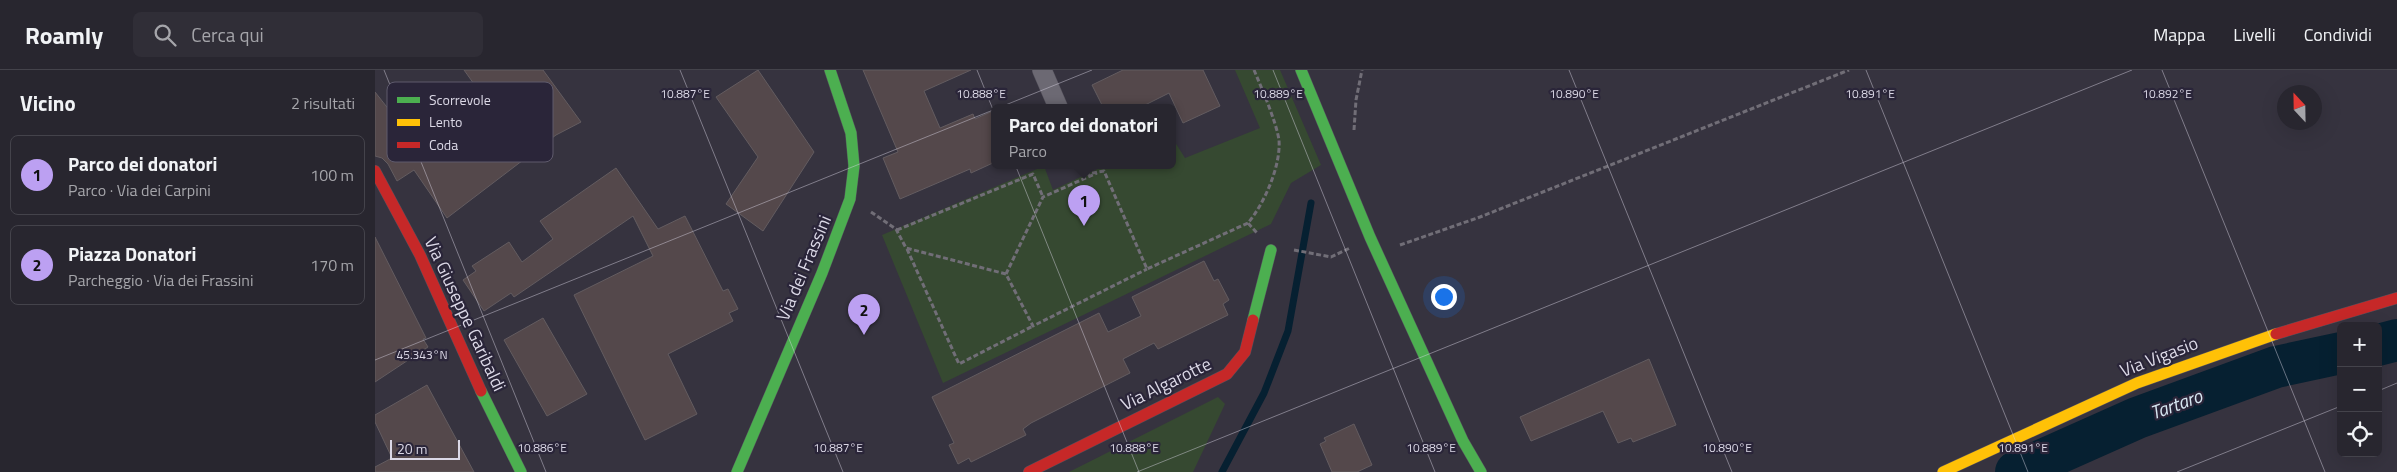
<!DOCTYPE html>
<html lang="it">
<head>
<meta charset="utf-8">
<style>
	body { margin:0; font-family:"Titillium Web",sans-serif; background:#302e37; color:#f1f3f6 }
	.controls { position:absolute; right:15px; bottom:15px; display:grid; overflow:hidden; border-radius:8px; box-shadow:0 5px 20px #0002 }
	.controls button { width:45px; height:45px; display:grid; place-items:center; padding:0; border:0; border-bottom:1px solid #44434b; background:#28262f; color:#f1f3f6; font:25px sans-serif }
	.compass { position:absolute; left:1902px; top:15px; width:45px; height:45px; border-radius:50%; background:#28262f; box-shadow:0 5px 20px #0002; rotate:338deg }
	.scale { position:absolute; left:15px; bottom:12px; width:70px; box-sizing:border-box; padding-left:5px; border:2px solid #dbd8e6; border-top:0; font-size:14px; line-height:18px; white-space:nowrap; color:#dbd8e6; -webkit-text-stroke:4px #2a2539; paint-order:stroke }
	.you { position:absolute; left:1068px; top:226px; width:18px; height:18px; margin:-12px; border:4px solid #fff; border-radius:50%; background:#1a73e8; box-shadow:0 0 0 8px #1a73e833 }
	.badge { display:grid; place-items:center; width:32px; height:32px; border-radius:50%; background:#bca0f2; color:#111; font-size:16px; font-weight:700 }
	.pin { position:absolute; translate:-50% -41px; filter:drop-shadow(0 1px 2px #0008) }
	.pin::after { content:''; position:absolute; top:26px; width:18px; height:15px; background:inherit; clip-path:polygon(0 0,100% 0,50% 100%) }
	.popup { position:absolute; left:616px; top:34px; width:185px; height:65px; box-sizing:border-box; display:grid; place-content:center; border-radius:8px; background:#28262f; filter:drop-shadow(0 1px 4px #0005); font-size:16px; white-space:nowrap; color:#a5a5aa }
	.popup b { font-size:19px; color:#f1f3f6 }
	.popup::after { content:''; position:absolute; left:50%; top:100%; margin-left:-10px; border:10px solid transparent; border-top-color:#28262f }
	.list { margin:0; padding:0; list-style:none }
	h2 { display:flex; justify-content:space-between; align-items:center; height:65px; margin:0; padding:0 20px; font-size:21px }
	h2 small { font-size:16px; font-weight:400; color:#a5a5aa }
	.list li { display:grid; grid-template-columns:32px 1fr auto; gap:15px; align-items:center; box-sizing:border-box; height:80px; margin:0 10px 10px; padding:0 10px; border:1px solid #44434b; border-radius:8px }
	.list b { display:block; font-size:19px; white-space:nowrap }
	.list p { margin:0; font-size:16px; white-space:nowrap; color:#a5a5aa }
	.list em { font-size:16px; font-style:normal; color:#a5a5aa }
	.icon { flex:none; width:28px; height:28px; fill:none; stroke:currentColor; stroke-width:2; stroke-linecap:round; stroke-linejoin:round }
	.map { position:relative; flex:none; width:2022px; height:402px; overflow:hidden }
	header { display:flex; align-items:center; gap:30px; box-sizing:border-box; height:70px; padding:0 25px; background:#28262f; border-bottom:1px solid #44434b }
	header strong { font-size:24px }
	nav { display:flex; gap:28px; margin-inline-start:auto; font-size:18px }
	.search { width:350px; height:45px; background:#302e37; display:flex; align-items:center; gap:12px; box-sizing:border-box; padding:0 18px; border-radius:8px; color:#a5a5aa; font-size:19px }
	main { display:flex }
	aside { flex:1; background:#28262f }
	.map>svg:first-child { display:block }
	.green { fill:#364931 }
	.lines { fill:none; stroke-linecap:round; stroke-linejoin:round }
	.stream { stroke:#062031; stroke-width:7 }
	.river { stroke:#062031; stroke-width:42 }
	.building { fill:#54484b; stroke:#635c60 }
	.street-casing { stroke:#54515c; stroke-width:20 }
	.fast-casing { stroke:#54515c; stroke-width:12 }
	.slow-casing { stroke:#54515c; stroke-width:12 }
	.jam-casing { stroke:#54515c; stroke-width:12 }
	.path { stroke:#716e77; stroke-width:3; stroke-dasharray:5 2.5; stroke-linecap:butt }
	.street { stroke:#6c6973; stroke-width:19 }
	.fast { stroke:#4caf50; stroke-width:11 }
	.slow { stroke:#ffc107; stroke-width:11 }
	.jam { stroke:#c62828; stroke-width:11 }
	.ticks { fill:none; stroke:#dbd8e6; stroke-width:1; stroke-opacity:0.45 }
	.labels { text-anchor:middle; stroke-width:4.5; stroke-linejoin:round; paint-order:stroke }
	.street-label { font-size:18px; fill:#dbd8e6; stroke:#2a2539 }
	.water-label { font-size:19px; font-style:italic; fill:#d7e6f1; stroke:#2a2539 }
	.key { fill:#2a2539; stroke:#5f5b6d; stroke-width:1 }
	.key-label { font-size:14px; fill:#dbd8e6 }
	.ticks-label { font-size:12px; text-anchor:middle; fill:#dbd8e6; stroke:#2a2539; stroke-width:4.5; stroke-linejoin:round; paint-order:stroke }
</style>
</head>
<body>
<header>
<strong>Roamly</strong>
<div class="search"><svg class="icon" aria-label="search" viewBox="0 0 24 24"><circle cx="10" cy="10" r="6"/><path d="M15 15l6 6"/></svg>Cerca qui</div>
<nav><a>Mappa</a><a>Livelli</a><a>Condividi</a></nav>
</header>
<main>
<aside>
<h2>Vicino<small>2 risultati</small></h2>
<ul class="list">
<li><span class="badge">1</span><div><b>Parco dei donatori</b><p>Parco · Via dei Carpini</p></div><em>100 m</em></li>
<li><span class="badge">2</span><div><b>Piazza Donatori</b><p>Parcheggio · Via dei Frassini</p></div><em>170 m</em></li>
</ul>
</aside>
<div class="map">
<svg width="2022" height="402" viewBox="0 0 2022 402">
	<rect width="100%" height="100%" fill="#36333f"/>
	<!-- green -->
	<g class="green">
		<polygon points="860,0 905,0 946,95 916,113 896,154 568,313 507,165 669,96 678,120 731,95 798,95 798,69 810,88 885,58"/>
		<polygon points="843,327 850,334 818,402 694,402"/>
	</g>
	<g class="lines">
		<!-- stream -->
		<polyline class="stream" points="847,402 889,323 913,261 936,133"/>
		<!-- river -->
		<g class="river">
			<polyline points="2003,275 2022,270"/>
			<polyline points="1641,402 1762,348 1901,297 1966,283"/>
		</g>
	</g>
	<!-- building -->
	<g class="building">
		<polygon points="89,0 168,0 206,52 181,65 72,148 39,100 22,111 13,94 7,88 0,86 0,22 30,60 99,14"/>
		<polygon points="383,0 439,82 388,161 351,134 383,87 341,27"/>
		<polygon points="488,0 596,0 549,21 565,58 598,44 600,49 620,40 620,92 596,103 595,99 525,129 508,88 523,82"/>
		<polygon points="748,0 828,0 845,36 808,53 794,23 766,37 728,37 717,15"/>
		<polygon points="241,98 283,159 310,146 348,221 353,219 363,239 354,243 358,251 293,284 322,344 270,370 199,225 278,186 258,146 139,227 136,223 109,241 88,210 101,201 97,196 134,172 147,192 178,169 165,151"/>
		<polygon points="0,167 51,268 48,269 53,277 0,312"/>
		<polygon points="829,191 839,211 843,209 854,230 848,234 853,245 783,279 779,273 748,289 755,303 656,353 648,359 651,365 596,392 594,388 583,394 574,375 579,373 557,327 724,243 733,262 766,246 757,227"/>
		<polygon points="168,248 212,324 172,346 129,270"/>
		<polygon points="1274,289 1301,355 1258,372 1256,368 1243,373 1228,341 1156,371 1145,347"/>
		<polygon points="52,315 99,402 0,402 0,397 17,388 0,352 0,345"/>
		<polygon points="979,354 997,395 982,402 957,402 945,374 951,371 949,368"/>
	</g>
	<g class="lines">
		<defs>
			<polyline id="street" points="667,0 683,37"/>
			<g id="fast">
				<polyline points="926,0 995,167 1088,371 1106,402"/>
				<polyline points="878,250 896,180"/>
				<polyline points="106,321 146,402"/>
				<polyline points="362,402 447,203 475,129 479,96 476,63 455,0"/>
			</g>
			<polyline id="slow" points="1568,402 1762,313 1901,264"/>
			<g id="jam">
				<polyline points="0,101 45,185 106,321"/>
				<polyline points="1901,264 2022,228"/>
				<polyline points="654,402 852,304 870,282 878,250"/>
			</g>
		</defs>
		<!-- street casing -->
		<use href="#street" class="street-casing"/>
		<!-- fast casing -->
		<use href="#fast" class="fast-casing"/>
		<!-- slow casing -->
		<use href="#slow" class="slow-casing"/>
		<!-- jam casing -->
		<use href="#jam" class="jam-casing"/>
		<!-- path -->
		<g class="path">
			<path d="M879,0C887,19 901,51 904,70C906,96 889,134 873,153L882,163"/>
			<polyline points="979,60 981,30 987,0"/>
			<polyline points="708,95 712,104 729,101 772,199 873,153"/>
			<polyline points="496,142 521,159 531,178 631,204 658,256 772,199"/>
			<polyline points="522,160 658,104 668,127"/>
			<polyline points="1025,175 1105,147 1474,0"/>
			<polyline points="532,179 584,294 658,256"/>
			<polyline points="919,180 956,187 975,178"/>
			<polyline points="631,204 668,127 722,103"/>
		</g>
		<!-- street -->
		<use href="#street" class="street"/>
		<!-- fast -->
		<use href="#fast" class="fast"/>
		<!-- slow -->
		<use href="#slow" class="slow"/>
		<!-- jam -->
		<use href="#jam" class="jam"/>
	</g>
	<!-- ticks -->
	<path class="ticks" d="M9,0L171,402M305,0L468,402M602,0L764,402M898,0L1060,402M1194,0L1357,402M1491,0L1653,402M1787,0L1950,402M0,290L717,0M2003,321L2022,313M762,402L1757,0M1802,402L1966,336"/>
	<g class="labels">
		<!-- street labels -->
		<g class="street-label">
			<text transform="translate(429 198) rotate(-67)" y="6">Via dei Frassini</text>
			<text transform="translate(90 244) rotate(65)" y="6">Via Giuseppe Garibaldi</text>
			<text transform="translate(1784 287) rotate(-21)" y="6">Via Vigasio</text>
			<text transform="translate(791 314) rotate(-26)" y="6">Via Algarotte</text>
		</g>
		<!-- water labels -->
		<g class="water-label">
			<text transform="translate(1801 334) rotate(-20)" y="7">Tartaro</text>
		</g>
	</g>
	<!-- legend -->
	<rect x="12" y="12" width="166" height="80" rx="8" class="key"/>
	<rect x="22" y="27" width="23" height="6" fill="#4caf50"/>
	<rect x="22" y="49" width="23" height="7" fill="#ffc107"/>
	<rect x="22" y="72" width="23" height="6" fill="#c62828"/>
	<g class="key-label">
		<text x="54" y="35">Scorrevole</text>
		<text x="54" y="57">Lento</text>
		<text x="54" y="80">Coda</text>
	</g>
	<g class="ticks-label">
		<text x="310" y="28">10.887°E</text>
		<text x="606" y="28">10.888°E</text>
		<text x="903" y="28">10.889°E</text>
		<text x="1199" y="28">10.890°E</text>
		<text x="1792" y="28">10.892°E</text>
		<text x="1495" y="28">10.891°E</text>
		<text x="47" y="289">45.343°N</text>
		<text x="167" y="382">10.886°E</text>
		<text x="463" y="382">10.887°E</text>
		<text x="759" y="382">10.888°E</text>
		<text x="1056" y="382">10.889°E</text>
		<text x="1352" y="382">10.890°E</text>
		<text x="1648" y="382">10.891°E</text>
	</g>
</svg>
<div class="controls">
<button>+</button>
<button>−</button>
<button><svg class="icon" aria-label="locate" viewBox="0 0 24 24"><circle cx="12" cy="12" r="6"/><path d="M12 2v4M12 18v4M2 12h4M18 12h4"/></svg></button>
</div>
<svg class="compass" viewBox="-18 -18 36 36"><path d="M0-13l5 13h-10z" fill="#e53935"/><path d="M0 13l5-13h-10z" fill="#a5a5aa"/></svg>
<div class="scale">20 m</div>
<div class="you"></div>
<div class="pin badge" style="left:709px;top:156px">1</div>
<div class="popup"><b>Parco dei donatori</b>Parco</div>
<div class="pin badge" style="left:489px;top:265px">2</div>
</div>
</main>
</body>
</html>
